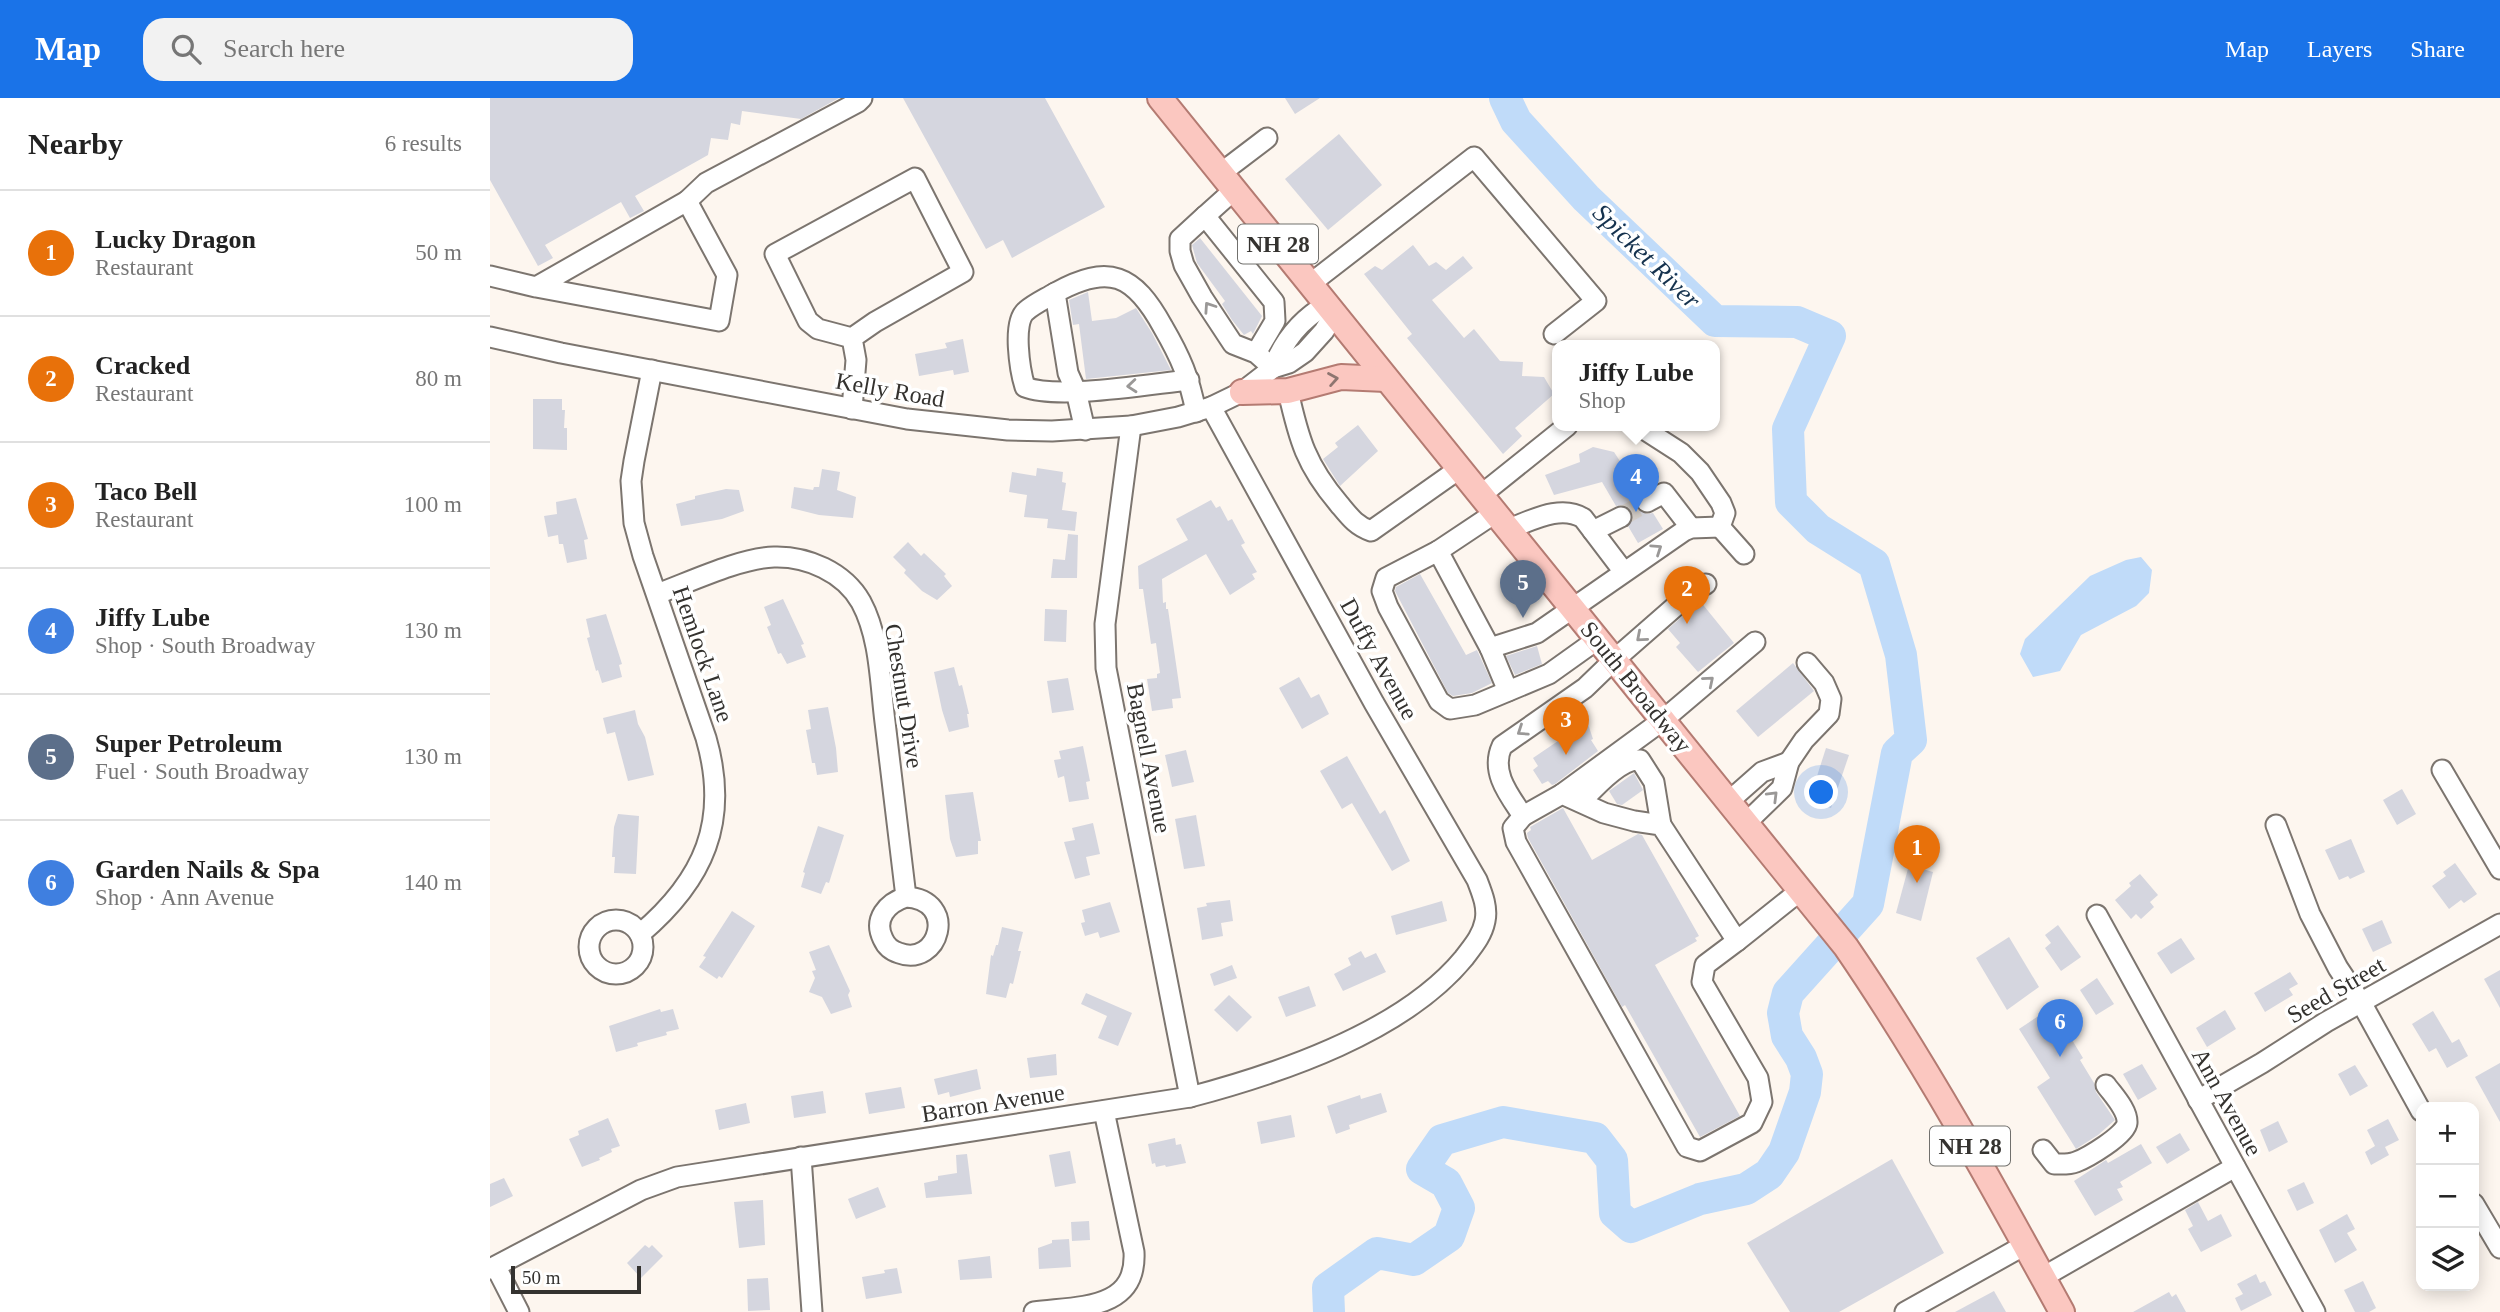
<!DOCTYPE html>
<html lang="en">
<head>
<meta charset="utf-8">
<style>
	body { margin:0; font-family:"Times New Roman",serif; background:#f2f2f2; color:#222 }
	.controls { position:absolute; right:21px; bottom:21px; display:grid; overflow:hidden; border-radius:14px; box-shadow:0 4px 18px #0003 }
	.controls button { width:63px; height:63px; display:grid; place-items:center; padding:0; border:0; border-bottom:2px solid #e0e0e0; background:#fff; color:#222; font:35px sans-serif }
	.scale { position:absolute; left:21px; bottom:18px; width:130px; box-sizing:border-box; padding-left:7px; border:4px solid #34322f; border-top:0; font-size:19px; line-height:24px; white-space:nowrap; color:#34322f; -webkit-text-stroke:5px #fff; paint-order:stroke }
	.you { position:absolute; left:1332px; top:695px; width:24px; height:24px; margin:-18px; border:5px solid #fff; border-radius:50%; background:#1a73e8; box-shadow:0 0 0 10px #1a73e833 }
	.badge { display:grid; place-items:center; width:46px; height:46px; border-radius:50%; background:#1a73e8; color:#fff; font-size:23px; font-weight:700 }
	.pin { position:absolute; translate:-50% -58px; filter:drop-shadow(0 2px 4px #0008) }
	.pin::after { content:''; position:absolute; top:37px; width:24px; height:21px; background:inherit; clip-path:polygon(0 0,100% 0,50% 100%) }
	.popup { position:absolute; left:1062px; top:242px; width:168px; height:91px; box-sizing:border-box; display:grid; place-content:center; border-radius:14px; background:#fff; filter:drop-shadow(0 2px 5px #0005); font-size:23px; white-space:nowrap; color:#767676 }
	.popup b { font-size:26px; color:#222 }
	.popup::after { content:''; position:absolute; left:50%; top:100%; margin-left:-14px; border:14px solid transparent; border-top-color:#fff }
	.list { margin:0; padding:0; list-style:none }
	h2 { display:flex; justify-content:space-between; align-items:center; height:91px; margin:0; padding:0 28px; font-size:30px }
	h2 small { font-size:23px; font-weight:400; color:#767676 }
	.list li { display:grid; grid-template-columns:46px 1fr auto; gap:21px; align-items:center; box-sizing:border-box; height:126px; padding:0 28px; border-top:2px solid #e0e0e0 }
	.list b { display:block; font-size:26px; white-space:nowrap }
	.list p { margin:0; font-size:23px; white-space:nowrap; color:#767676 }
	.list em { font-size:23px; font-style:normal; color:#767676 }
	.icon { flex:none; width:38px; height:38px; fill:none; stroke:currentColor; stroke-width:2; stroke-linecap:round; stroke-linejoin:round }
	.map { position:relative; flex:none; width:2010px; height:1214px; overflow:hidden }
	header { display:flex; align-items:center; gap:42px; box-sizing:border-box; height:98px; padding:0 35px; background:#1a73e8; color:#fff }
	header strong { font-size:33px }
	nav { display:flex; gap:38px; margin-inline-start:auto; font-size:24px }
	.search { width:490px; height:63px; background:#f2f2f2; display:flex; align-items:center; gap:18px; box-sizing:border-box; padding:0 24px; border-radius:21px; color:#767676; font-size:26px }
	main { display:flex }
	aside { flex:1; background:#fff }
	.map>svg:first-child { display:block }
	.water { fill:#c0dbf9 }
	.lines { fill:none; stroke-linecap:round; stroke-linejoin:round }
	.river { stroke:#c0dbf9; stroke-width:32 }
	.building { fill:#d5d6df }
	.minor-tunnel { stroke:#d5cfc9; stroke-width:19; stroke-dasharray:19 10; stroke-linecap:butt }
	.minor-casing { stroke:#7c756f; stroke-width:23 }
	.major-casing { stroke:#b47b72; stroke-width:28 }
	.minor { stroke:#fff; stroke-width:19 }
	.major { stroke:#fbc7c0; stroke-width:24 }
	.oneway { stroke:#9a9897 }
	.oneway2 { stroke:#8e7570 }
	.labels { text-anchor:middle; stroke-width:7; stroke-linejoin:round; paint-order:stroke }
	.shield { fill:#fff; stroke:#71706d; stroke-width:2 }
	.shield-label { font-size:23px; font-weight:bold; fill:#34322f }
	.street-label { font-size:24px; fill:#34322f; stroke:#fff }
	.water-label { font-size:26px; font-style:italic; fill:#15324e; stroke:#fff }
</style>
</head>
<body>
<header>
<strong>Map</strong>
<div class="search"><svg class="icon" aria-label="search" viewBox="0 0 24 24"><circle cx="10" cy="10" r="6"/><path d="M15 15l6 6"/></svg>Search here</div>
<nav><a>Map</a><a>Layers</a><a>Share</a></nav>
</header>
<main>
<aside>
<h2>Nearby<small>6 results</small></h2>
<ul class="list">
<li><span class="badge" style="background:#e8710a">1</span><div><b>Lucky Dragon</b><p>Restaurant</p></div><em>50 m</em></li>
<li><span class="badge" style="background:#e8710a">2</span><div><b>Cracked</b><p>Restaurant</p></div><em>80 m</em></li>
<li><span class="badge" style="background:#e8710a">3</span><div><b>Taco Bell</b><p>Restaurant</p></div><em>100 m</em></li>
<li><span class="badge" style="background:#3f7fe0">4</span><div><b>Jiffy Lube</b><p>Shop · South Broadway</p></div><em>130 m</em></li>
<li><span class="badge" style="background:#5c6f8a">5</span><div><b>Super Petroleum</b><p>Fuel · South Broadway</p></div><em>130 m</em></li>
<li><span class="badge" style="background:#3f7fe0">6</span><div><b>Garden Nails &amp; Spa</b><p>Shop · Ann Avenue</p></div><em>140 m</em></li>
</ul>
</aside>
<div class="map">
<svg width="2010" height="1214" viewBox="0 0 2010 1214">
	<rect width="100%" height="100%" fill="#fdf6ef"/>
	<!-- water -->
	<polygon class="water" points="1651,459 1662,472 1659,495 1646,508 1591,537 1570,573 1543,579 1530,556 1535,541 1600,478 1636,462"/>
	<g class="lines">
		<!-- river -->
		<polyline class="river" points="839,1214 838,1190 887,1155 924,1162 959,1138 969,1110 956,1085 932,1071 952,1042 1013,1024 1105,1040 1122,1062 1125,1115 1141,1129 1210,1101 1256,1091 1279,1076 1294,1054 1315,994 1317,976 1311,960 1297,938 1293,915 1298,895 1378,806 1407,655 1421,642 1411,557 1384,466 1328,431 1301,404 1298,331 1340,238 1307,224 1225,223 1096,100 1026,23 1015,0"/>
	</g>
	<!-- building -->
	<g class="building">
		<polygon points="0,0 349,0 311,21 252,13 250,27 241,25 238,42 221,40 218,57 145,98 154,113 140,120 131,104 55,147 63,160 48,168 0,82"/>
		<polygon points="413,0 555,0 615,109 522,160 513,142 496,151"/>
		<polygon points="795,0 830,0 805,16"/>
		<polygon points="849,36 892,87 838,132 795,81"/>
		<polygon points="710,140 772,218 763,236 761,233 754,237 742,222 732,206 735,203 707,165 702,147"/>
		<polygon points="923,147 939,168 946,164 956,172 973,158 983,170 942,202 974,240 984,231 1010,263 1033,264 1032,278 1054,279 1064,296 1025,330 1032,338 1013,356 917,240 922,236 874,176 885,168 892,172"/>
		<polygon points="598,194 602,223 626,220 646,210 662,235 681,272 596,281 589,226 583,227 579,202"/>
		<polygon points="473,241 479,274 464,277 463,272 429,278 425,256 457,250 455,245"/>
		<polygon points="43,301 72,301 72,312 75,312 74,330 77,330 77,352 43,351"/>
		<polygon points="868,327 888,353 850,388 833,361 848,349 845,345"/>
		<polygon points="1103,349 1124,354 1150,394 1145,403 1147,410 1156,416 1163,415 1173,431 1148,445 1138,428 1143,420 1142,413 1132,407 1126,408 1112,384 1064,397 1055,377 1090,364 1089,356"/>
		<polygon points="547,370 573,374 572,384 576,385 572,412 587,414 585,433 557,430 558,421 534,419 537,397 519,394 522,374 546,378"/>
		<polygon points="332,371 350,374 347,392 366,399 363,420 329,417 301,410 304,389 323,392 324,389 329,389"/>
		<polygon points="236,391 249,392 254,413 232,421 191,428 186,406 205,401 205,398"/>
		<polygon points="86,400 98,441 94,442 97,461 77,465 73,446 69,446 68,437 58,439 54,418 67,416 66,404"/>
		<polygon points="721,402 726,410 730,408 738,423 742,421 755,445 751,447 767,474 762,476 765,481 740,497 716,456 672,481 673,505 676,504 676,511 678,511 691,600 682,601 683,610 662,613 657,581 667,580 667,576 670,575 666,545 661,546 653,491 649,491 648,468 698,442 686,421"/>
		<polygon points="578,436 588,437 587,480 561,480 563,461 575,462"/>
		<polygon points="418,444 431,458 434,455 456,476 454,478 462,488 447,502 432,493 414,475 416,472 403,459"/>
		<polygon points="930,476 976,557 987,552 1002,585 982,595 963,598 958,595 905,493 906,489"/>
		<polygon points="293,501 314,546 311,547 316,559 297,566 291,555 288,556 277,529 281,527 274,509"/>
		<polygon points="1210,503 1244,545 1208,574 1186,549 1190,545 1178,531"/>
		<polygon points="555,511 577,512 576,544 554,543"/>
		<polygon points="116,516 132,566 129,567 132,579 112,585 108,572 106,573 97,540 100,539 96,521"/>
		<polygon points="1047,548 1052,566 1025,577 1016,558"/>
		<polygon points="1303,565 1324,593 1268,639 1246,613"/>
		<polygon points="464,569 469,588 472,587 479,616 477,616 479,629 459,634 452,612 444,574"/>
		<polygon points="809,579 821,600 829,596 839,616 812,631 789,590"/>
		<polygon points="578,580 584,612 562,615 557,583"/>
		<polygon points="338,609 346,650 348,674 327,677 325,665 322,665 316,632 321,631 318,612"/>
		<polygon points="145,612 148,626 155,639 164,677 138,683 125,634 117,636 113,620"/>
		<polygon points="1098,626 1103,641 1101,642 1108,653 1065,686 1062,687 1058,683 1052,686 1043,672 1048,668 1043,660 1090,628 1092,629"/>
		<polygon points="593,648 600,683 596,684 599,701 579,704 574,678 568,680 564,662 571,661 569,653"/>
		<polygon points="1336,650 1359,657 1341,710 1319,703"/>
		<polygon points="696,652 704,684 682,689 675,657"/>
		<polygon points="857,658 890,716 895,712 920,763 902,773 862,705 852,711 830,673"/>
		<polygon points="1144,675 1153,692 1132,707 1127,706 1119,693"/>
		<polygon points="1912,691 1926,716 1907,727 1893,702"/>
		<polygon points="483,694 491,743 488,743 488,756 466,759 460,741 455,697"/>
		<polygon points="1073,710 1102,762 1148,736 1152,737 1209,838 1205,840 1207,843 1165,867 1250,1018 1210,1039 1135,907 1132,909 1038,740 1037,735 1041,732 1040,729"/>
		<polygon points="128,716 149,718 146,776 124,775 125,759 122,759 124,729"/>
		<polygon points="706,717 715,768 694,771 685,721"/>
		<polygon points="603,725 610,756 596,759 600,777 585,781 574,744 585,742 582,730"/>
		<polygon points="328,728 354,737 339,785 336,784 331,796 311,789 315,775 313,774"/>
		<polygon points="1861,741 1875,774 1860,781 1858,778 1849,782 1835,752"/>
		<polygon points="1965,765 1987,796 1974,805 1971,802 1959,811 1942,788 1956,778 1953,774"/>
		<polygon points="1419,767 1443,774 1431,823 1406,815"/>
		<polygon points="1650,776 1668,797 1660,804 1664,809 1651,821 1646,816 1641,821 1625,802 1641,788 1639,785"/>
		<polygon points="740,802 743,823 731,825 733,838 712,842 707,810 717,808 716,805"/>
		<polygon points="952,803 957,823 906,837 901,818"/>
		<polygon points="620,804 630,834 610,840 608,834 595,838 591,825 595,824 592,812"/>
		<polygon points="242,813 265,828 232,880 229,878 227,881 209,869 216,859 213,858"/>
		<polygon points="1892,822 1902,845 1883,854 1872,831"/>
		<polygon points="1568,827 1591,859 1571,873 1555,850 1561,845 1555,837"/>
		<polygon points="512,829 533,834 528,853 531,853 523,886 520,885 516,900 496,896 501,857 503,858 506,847 508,847"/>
		<polygon points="1519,839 1549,889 1517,912 1486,860"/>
		<polygon points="1691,840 1705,861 1681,876 1667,855"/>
		<polygon points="339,847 360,893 358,897 362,909 341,916 332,899 319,894 325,880 322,873 326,872 319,854"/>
		<polygon points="871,853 875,860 886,855 896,874 853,893 844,876 861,867 858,860"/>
		<polygon points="742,867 747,880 724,888 720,876"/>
		<polygon points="2010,872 2010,910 1994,881"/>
		<polygon points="1800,874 1808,886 1799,891 1803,897 1775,914 1764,895"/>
		<polygon points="1607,880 1624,906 1606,917 1590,892"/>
		<polygon points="819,888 826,908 796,919 788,899"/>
		<polygon points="596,895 642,915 628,948 608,940 617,918 591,906"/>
		<polygon points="739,897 762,919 747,934 724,912"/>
		<polygon points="1562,909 1593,960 1590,962 1604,985 1606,994 1625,1022 1608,1037 1586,1051 1547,989 1560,980 1529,931"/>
		<polygon points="170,911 171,914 183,911 189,931 176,934 177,937 147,945 148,948 126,954 119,928"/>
		<polygon points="1735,912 1746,931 1717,949 1706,930"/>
		<polygon points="1943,913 1962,945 1969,941 1978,958 1957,970 1946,950 1939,954 1922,926"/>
		<polygon points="566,956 567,977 540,980 537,960"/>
		<polygon points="2010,965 2010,1024 1985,979"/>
		<polygon points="1652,966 1667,991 1648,1002 1633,976"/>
		<polygon points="1865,967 1878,988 1860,998 1848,976"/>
		<polygon points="487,971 491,991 460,999 459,994 448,997 444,981"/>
		<polygon points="411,989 415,1010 379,1016 375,995"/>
		<polygon points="333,993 336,1015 304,1020 301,998"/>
		<polygon points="891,995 897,1014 859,1027 860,1031 846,1036 837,1008 870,997 871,1001"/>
		<polygon points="256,1005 260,1025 229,1032 225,1012"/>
		<polygon points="801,1017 805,1039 771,1046 767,1024"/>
		<polygon points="118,1020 130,1048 121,1051 122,1054 109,1060 110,1062 92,1069 79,1041 89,1037 88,1033"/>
		<polygon points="1898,1021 1909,1042 1895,1049 1899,1057 1881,1067 1875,1054 1885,1048 1877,1032"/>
		<polygon points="1788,1023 1798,1044 1779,1054 1770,1032"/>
		<polygon points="1690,1035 1700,1052 1677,1066 1666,1049"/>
		<polygon points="685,1040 686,1047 691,1046 696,1065 676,1069 675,1067 666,1069 665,1065 662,1066 658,1046"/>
		<polygon points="1651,1046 1662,1065 1630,1084 1633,1089 1627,1091 1633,1102 1605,1118 1584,1083 1616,1062 1618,1065"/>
		<polygon points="580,1053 586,1085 565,1089 559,1057"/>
		<polygon points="477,1056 482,1096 436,1100 434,1085 448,1082 448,1078 467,1075 466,1057"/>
		<polygon points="1402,1061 1454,1155 1349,1214 1300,1214 1257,1145"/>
		<polygon points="14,1080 23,1098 0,1109 0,1086"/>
		<polygon points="1814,1084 1824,1105 1807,1113 1797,1092"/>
		<polygon points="388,1089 396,1109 366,1121 358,1101"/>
		<polygon points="273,1102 275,1147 249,1150 244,1104"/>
		<polygon points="1708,1104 1718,1123 1731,1116 1742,1138 1711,1154 1698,1131 1703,1128 1695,1112"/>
		<polygon points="1857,1116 1865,1131 1857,1135 1867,1152 1845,1165 1829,1132"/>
		<polygon points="599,1123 600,1142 582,1143 581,1124"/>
		<polygon points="579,1141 581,1169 549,1171 548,1150 562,1145 562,1142"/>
		<polygon points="155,1147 159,1150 162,1147 173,1158 151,1180 137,1165"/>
		<polygon points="500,1158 502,1180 470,1182 468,1162"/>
		<polygon points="407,1170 412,1195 376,1201 372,1179 395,1175 394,1172"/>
		<polygon points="1766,1176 1770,1185 1775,1183 1782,1197 1751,1213 1745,1200 1753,1196 1747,1186"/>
		<polygon points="278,1180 280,1212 258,1213 257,1181"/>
		<polygon points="1873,1183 1886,1210 1879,1214 1865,1214 1854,1192"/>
		<polygon points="1504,1193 1516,1214 1465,1214"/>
		<polygon points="1679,1194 1682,1199 1686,1196 1696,1214 1643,1214"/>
	</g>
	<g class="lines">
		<!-- minor-tunnel -->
		<polyline class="minor-tunnel" points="1131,419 1157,404"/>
		<defs>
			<g id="minor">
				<polyline points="731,75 777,40"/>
				<polyline points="197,103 216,85 368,4 372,0"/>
				<polyline points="715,118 744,92"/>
				<polyline points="0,178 46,189 229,223 237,177 197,103 46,189"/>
				<polyline points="820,186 984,59 1106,203 1064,236"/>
				<path d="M565,195C555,201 544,206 536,213C522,224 530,273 535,289C568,302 660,286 699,282"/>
				<polyline points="0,239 71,255 417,321 518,332 562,333 641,328 688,319 721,309 752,294 783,270 799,265 815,254 834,233 844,217"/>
				<polyline points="362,240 328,231 318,223 285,156 425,80 473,174 385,224 362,240 366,262 362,311"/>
				<polyline points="766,255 785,223 784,204 715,118 690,141 690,153 694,167 712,199 743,246 766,255 783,270"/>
				<path d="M783,270C794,242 810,222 836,207"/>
				<path d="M798,293C809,342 816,367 849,406C859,418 866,428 881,433L969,371"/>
				<polyline points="641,328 615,526 616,570 700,999"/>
				<polyline points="1149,328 1191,355 1210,374 1231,405 1235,415 1230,429 1254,456"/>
				<path d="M595,332L586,293L578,275L565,195C619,165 644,176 673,229C691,260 699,279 706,314"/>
				<polyline points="991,397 1077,328"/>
				<polyline points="1157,404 1174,395 1201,430"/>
				<polyline points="1005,415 948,453 1000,550 1047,535 1194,433 1201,430 1230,429"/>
				<path d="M1018,431C1041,423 1070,406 1093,420L1134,474"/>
				<polyline points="1103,433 1131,419"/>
				<polyline points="948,453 896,480 892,493 898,509 949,603 960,611 985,607 1059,576 1108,541"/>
				<path d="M1216,486L1203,493L1124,562L1095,590L1012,648C1000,674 1019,697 1033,718L1072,696L1114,715L1144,723L1171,727L1247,843L1311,792"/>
				<path d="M167,496C200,484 250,460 284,459C317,458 354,474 371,504C390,539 390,584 395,624C402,682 409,741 416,799C397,805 383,821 393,841C396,848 402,853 409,855C449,870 469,802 416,799"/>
				<polyline points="1000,550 1018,593"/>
				<polyline points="1952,672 2010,771"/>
				<polyline points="1072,696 1173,622 1265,544"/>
				<path d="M1092,703C1104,690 1131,660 1150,662L1164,684L1171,727"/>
				<polyline points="1238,704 1272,674 1299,664"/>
				<polyline points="1033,718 1023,730 1026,744 1197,1049 1210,1053 1262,1025 1272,1004 1268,980 1212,884 1215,867 1247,843"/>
				<polyline points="1256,725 1292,690 1299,664 1314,642 1339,616 1341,601 1334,585 1317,565"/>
				<polyline points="1786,727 1820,816 1848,870 1872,906 1931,1013"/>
				<polyline points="1607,817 1825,1214"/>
				<circle cx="126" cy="849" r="27"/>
				<path d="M150,836C214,782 240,723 216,640L153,458L144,425L141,383L144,363L162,272"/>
				<polyline points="1708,1002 1772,965 1836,924 2010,826"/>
				<path d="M1553,1052L1564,1066C1571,1066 1578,1067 1586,1064C1597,1060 1636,1037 1637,1025C1638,1012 1623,997 1616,987"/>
				<polyline points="311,1059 322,1214"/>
				<polyline points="1984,1106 2010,1150"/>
				<polyline points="6,1169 29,1214"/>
				<path d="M0,1171L151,1092L187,1079L700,999C791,975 913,934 974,860C983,848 992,838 995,823C998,809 992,795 987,782L884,605L721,309"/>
				<polyline points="1553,1179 1745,1069"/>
				<path d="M544,1214C588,1208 647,1213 644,1154L614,1013"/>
				<polyline points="1415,1214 1535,1147"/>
			</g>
			<g id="major">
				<path d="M670,0L1356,849C1436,966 1504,1090 1572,1214"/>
				<polyline points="752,294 798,293 851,279 896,281"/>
			</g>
		</defs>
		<!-- minor casing -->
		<use href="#minor" class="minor-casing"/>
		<!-- major casing -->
		<use href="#major" class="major-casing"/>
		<!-- minor -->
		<use href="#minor" class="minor"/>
		<!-- major -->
		<use href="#major" class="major"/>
	</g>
	<!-- one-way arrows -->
	<defs><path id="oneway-chevron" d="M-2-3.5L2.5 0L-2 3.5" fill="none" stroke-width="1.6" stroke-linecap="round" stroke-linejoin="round" transform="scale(1.75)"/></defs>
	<g class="oneway">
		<use href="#oneway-chevron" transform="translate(719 209) rotate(-124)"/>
		<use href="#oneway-chevron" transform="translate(642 288) rotate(175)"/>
		<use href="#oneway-chevron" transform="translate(1167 451) rotate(-34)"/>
		<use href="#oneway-chevron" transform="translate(1151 539) rotate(139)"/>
		<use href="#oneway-chevron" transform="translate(1219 583) rotate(-40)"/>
		<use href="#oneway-chevron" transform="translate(1032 633) rotate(146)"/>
		<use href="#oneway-chevron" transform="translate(1283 698) rotate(-45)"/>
	</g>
	<use class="oneway2" href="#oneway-chevron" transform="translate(843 281) rotate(-10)"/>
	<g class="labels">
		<!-- shield labels -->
		<g class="shield">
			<rect x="748" y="126.5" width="80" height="39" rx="5"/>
			<rect x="1440" y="1028.5" width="80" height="39" rx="5"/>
		</g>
		<g class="shield-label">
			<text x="788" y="154">NH 28</text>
			<text x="1480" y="1056">NH 28</text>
		</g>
		<!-- street labels -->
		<g class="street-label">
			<text transform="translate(400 292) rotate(10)" y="8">Kelly Road</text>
			<text transform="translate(213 556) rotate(71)" y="8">Hemlock Lane</text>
			<text transform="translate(889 561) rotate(61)" y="8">Duffy Avenue</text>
			<text transform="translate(1146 589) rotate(51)" y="8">South Broadway</text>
			<text transform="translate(414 598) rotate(81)" y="8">Chestnut Drive</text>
			<text transform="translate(659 660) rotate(79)" y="8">Bagnell Avenue</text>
			<text transform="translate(1846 892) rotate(-30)" y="8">Seed Street</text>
			<text transform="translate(1737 1004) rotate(61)" y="8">Ann Avenue</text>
			<text transform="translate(503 1005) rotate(-9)" y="8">Barron Avenue</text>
		</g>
		<!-- water labels -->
		<g class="water-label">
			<text transform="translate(1157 158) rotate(44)" y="9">Spicket River</text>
		</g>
	</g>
</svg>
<div class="controls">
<button>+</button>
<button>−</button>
<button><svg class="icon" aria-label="layers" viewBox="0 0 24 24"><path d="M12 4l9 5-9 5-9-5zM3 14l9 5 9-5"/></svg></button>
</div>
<div class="scale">50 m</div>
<div class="you"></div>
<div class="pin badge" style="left:1427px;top:785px;background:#e8710a">1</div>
<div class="pin badge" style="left:1197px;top:526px;background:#e8710a">2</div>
<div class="pin badge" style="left:1076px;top:657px;background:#e8710a">3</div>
<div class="pin badge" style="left:1146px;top:414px;background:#3f7fe0">4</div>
<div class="popup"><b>Jiffy Lube</b>Shop</div>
<div class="pin badge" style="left:1033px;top:520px;background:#5c6f8a">5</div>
<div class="pin badge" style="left:1570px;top:959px;background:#3f7fe0">6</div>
</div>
</main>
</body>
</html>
